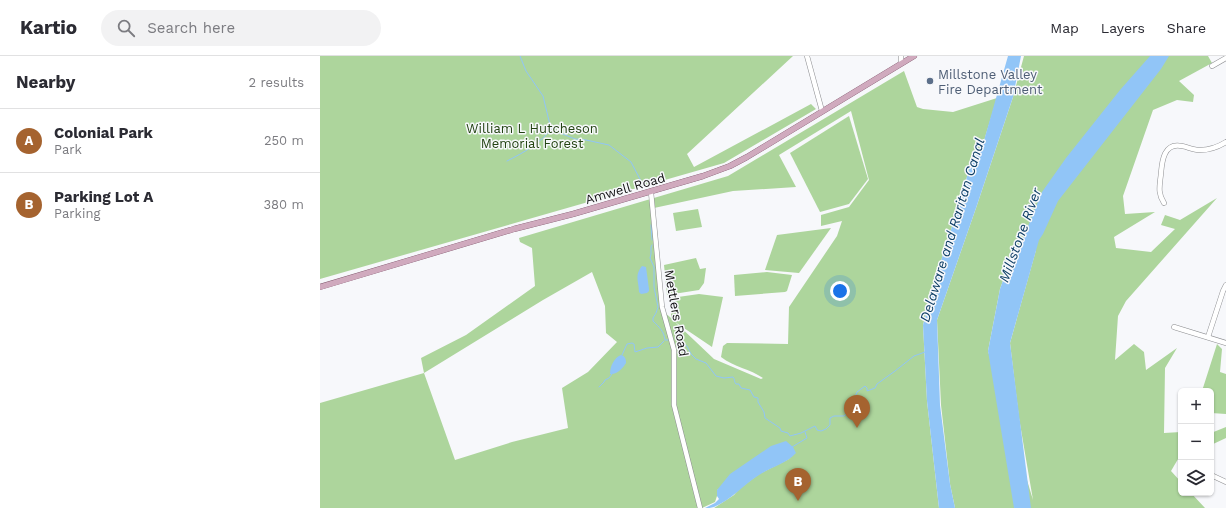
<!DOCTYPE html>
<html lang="en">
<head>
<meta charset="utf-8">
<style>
	body { margin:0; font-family:"Work Sans",sans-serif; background:#f2f2f3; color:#2b2b33 }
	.controls { position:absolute; right:12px; bottom:12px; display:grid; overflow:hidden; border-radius:6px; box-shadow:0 1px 3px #0004 }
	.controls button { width:36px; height:36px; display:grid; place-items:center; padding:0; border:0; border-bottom:1px solid #e1e1e2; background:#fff; color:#2b2b33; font:20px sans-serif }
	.you { position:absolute; left:520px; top:235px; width:14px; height:14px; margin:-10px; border:3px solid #fff; border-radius:50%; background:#1a73e8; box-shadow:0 0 0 6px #1a73e833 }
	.badge { display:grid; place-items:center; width:26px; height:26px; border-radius:50%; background:#a5632f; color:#fff; font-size:13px; font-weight:700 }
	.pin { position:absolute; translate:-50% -33px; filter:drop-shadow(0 1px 2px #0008) }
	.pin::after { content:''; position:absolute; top:21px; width:14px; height:12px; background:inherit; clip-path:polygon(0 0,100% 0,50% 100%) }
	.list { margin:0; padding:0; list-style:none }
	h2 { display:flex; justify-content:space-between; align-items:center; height:52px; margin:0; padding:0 16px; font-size:17px }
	h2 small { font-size:13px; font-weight:400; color:#7c7c81 }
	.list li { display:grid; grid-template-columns:26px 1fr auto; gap:12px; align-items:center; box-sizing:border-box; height:64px; padding:0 16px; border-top:1px solid #e1e1e2 }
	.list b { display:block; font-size:15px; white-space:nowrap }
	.list p { margin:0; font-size:13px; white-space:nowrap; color:#7c7c81 }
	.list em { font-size:13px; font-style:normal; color:#7c7c81 }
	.icon { flex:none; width:22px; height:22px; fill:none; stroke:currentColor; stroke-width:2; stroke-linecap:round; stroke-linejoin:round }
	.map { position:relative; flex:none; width:906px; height:452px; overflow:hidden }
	header { display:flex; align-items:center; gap:24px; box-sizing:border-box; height:56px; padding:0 20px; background:#fff; border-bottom:1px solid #e1e1e2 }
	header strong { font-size:19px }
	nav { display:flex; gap:22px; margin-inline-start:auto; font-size:14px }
	.search { width:280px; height:36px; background:#f2f2f3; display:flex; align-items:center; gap:10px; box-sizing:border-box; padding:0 14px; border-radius:22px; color:#7c7c81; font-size:15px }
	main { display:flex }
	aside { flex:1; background:#fff }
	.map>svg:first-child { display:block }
	.green { fill:#add59c; fill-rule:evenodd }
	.water { fill:#91c5f7 }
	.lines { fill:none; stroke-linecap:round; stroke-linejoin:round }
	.stream { stroke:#91c5f7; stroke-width:1 }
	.minor-casing { stroke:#8d8e91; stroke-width:5.5 }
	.major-casing { stroke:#794f65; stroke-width:6 }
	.minor { stroke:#fff; stroke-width:4.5 }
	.major { stroke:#d0aabe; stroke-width:5.5 }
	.service-dot { fill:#5c6f8a; stroke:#f7f8fb; stroke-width:1.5 }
	.labels { text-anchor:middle; stroke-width:3; stroke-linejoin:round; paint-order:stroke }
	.service-label { font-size:13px; fill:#4e5e75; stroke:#f7f8fb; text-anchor:start }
	.park-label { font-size:13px; fill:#234312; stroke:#f7f8fb }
	.street-label { font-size:13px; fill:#111112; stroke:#f7f8fb }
	.water-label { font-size:14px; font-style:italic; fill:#0e3f66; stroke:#f7f8fb }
</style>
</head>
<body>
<header>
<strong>Kartio</strong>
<div class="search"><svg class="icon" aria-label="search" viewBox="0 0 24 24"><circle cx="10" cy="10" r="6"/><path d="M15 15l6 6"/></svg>Search here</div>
<nav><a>Map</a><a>Layers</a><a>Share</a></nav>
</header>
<main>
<aside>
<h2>Nearby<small>2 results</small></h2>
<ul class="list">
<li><span class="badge">A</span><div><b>Colonial Park</b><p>Park</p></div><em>250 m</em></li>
<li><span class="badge">B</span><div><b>Parking Lot A</b><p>Parking</p></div><em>380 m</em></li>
</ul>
</aside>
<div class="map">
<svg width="906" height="452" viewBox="0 0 906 452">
	<rect width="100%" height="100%" fill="#f7f8fb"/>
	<!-- green -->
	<g class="green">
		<polygon points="0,0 473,0 367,98 374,111 491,48 496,53 404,107 0,223"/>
		<path d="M704,0H888L892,7L859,25L874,39L873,46L857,44L833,54L803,140L805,158L835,156L794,181L796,192L831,196L855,173L841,169L845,159L860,164L897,142L806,245L798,260L795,304L814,288L824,296L826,314L857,292L845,312L844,377L861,376V398L851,415L861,426V437H871L885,452H635L630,428L621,349L617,264L656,152L693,41ZM716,194L690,287L699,362L713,444L668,295L680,233L693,197Z"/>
		<path d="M584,15L597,51L603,53L633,56L677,42L663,88L650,110L639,149L620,208L603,269L607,345L619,452H394L414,439L419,433L439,418L471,402L397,434V440L395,446L382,452H0V347L104,317L101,302L146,279L215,230L212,192L200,186L199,182L408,120ZM531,55L549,124L529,151L501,159V170L522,165L517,180L469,251L468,288L407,287L403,290L401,301C414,311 430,313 443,322L441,323L394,303L355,266L392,291L403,241L379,238L351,242V262L343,255L338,209V184L334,152L413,135L476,131L459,99ZM272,216L285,250L286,277L297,286L268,316L242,332L248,372L192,386L135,404L104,317L223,244Z"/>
		<polygon points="529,60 548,123 529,148 500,156 470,97"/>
		<polygon points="378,153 382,171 356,175 353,157"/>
		<polygon points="511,172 479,217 445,214 457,179"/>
		<polygon points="376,202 380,213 386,212 384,227 379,234 347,239 344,209"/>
		<polygon points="447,216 472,219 467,235 465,236 415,240 414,219"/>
		<polygon points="897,288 902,293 900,316 906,318 906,358 891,357 891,335 882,335"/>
		<polygon points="906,371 906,382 891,389 891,377"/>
	</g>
	<!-- water -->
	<g class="water">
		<polygon points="688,0 701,0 693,41 656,152 617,264 620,349 630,428 635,452 619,452 607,345 603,269 620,208 639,149 650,110 663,88"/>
		<polygon points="830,0 849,0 841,13 738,145 723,178 719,184 690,287 711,452 694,452 668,295 680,233 693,197 702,185 722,136 746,102 800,34"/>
		<path d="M322,210L326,211L329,233V235L327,237L321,238L319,236C319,225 314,220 322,210Z"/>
		<path d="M301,299C305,300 306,303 306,307C303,312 297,319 290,318C290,310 294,302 301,299Z"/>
		<path d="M466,385L473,391L476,397C466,408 451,411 439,419C423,429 411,444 394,451C391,452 388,452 385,452L395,447L399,443L397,440V434L410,418L451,390Z"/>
	</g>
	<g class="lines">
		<!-- stream -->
		<g class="stream">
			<polyline points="200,0 206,15 223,40 230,69 233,74 255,83 266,84 289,89 311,106 322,127"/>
			<path d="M187,105C203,97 221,87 232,72"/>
			<polyline points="331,169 332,184"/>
			<path d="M332,189L331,191V198L330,202L334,211V231L338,251L336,257L333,262V265C339,271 344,275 345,284H348"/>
			<path d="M356,283L367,290L371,298L376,303L386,307L396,320L404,322L413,321C415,323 414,326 416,328H419L421,332L430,334L434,341L438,342V346L444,356L445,362L460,372L461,375L468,377L470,380L481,377L495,370L497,374L501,375L506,373L510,369V362L514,360H524L533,351C536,354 538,354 542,352L544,349L542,345L536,344L535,341L537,336L545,330L547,332V335L555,332L557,328L575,315L594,300L605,296"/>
			<polyline points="302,299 307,288 312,287 314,288 315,296 327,292 338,291 344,285"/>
			<polyline points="279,331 284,326 285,324 289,322 292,318"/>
			<polyline points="472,391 487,382 485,376"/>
		</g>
		<defs>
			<g id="minor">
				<polyline points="487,0 502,55"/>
				<polyline points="581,0 581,7"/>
				<polyline points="892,10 906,2"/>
				<polyline points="331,136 342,251 354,294 354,349 380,452"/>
				<path d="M844,147C837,136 840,129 841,117C842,105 844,86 862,90C868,91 873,94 880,94C889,94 898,91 906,86"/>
				<polyline points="854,271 906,287"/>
				<polyline points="888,281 903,235 906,229"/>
				<polyline points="891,419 906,426"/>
			</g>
			<polyline id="major" points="0,231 194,173 253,158 383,120 410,110 427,101 594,0"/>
		</defs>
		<!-- minor casing -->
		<use href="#minor" class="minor-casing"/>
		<!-- major casing -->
		<use href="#major" class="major-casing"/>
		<!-- minor -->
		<use href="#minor" class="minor"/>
		<!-- major -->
		<use href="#major" class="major"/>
	</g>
	<!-- markers -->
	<circle class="service-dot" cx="610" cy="25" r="4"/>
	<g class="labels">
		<!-- service labels -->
		<g class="service-label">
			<text x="618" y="23">Millstone Valley<tspan x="618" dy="15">Fire Department</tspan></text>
		</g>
		<!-- park labels -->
		<g class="park-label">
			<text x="212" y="77">William L Hutcheson<tspan x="212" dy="15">Memorial Forest</tspan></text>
		</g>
		<!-- street labels -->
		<g class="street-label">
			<text transform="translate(305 132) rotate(-16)" y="5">Amwell Road</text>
			<text transform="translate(357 257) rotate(80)" y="5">Mettlers Road</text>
		</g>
		<!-- water labels -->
		<g class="water-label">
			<text transform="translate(632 174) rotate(-73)" y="5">Delaware and Raritan Canal</text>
			<text transform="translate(700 179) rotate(-70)" y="5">Millstone River</text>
		</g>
	</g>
</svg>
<div class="controls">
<button>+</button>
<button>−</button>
<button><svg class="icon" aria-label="layers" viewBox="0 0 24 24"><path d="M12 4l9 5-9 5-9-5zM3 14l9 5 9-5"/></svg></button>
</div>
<div class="you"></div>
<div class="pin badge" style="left:537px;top:372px">A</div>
<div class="pin badge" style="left:478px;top:445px">B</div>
</div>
</main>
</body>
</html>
